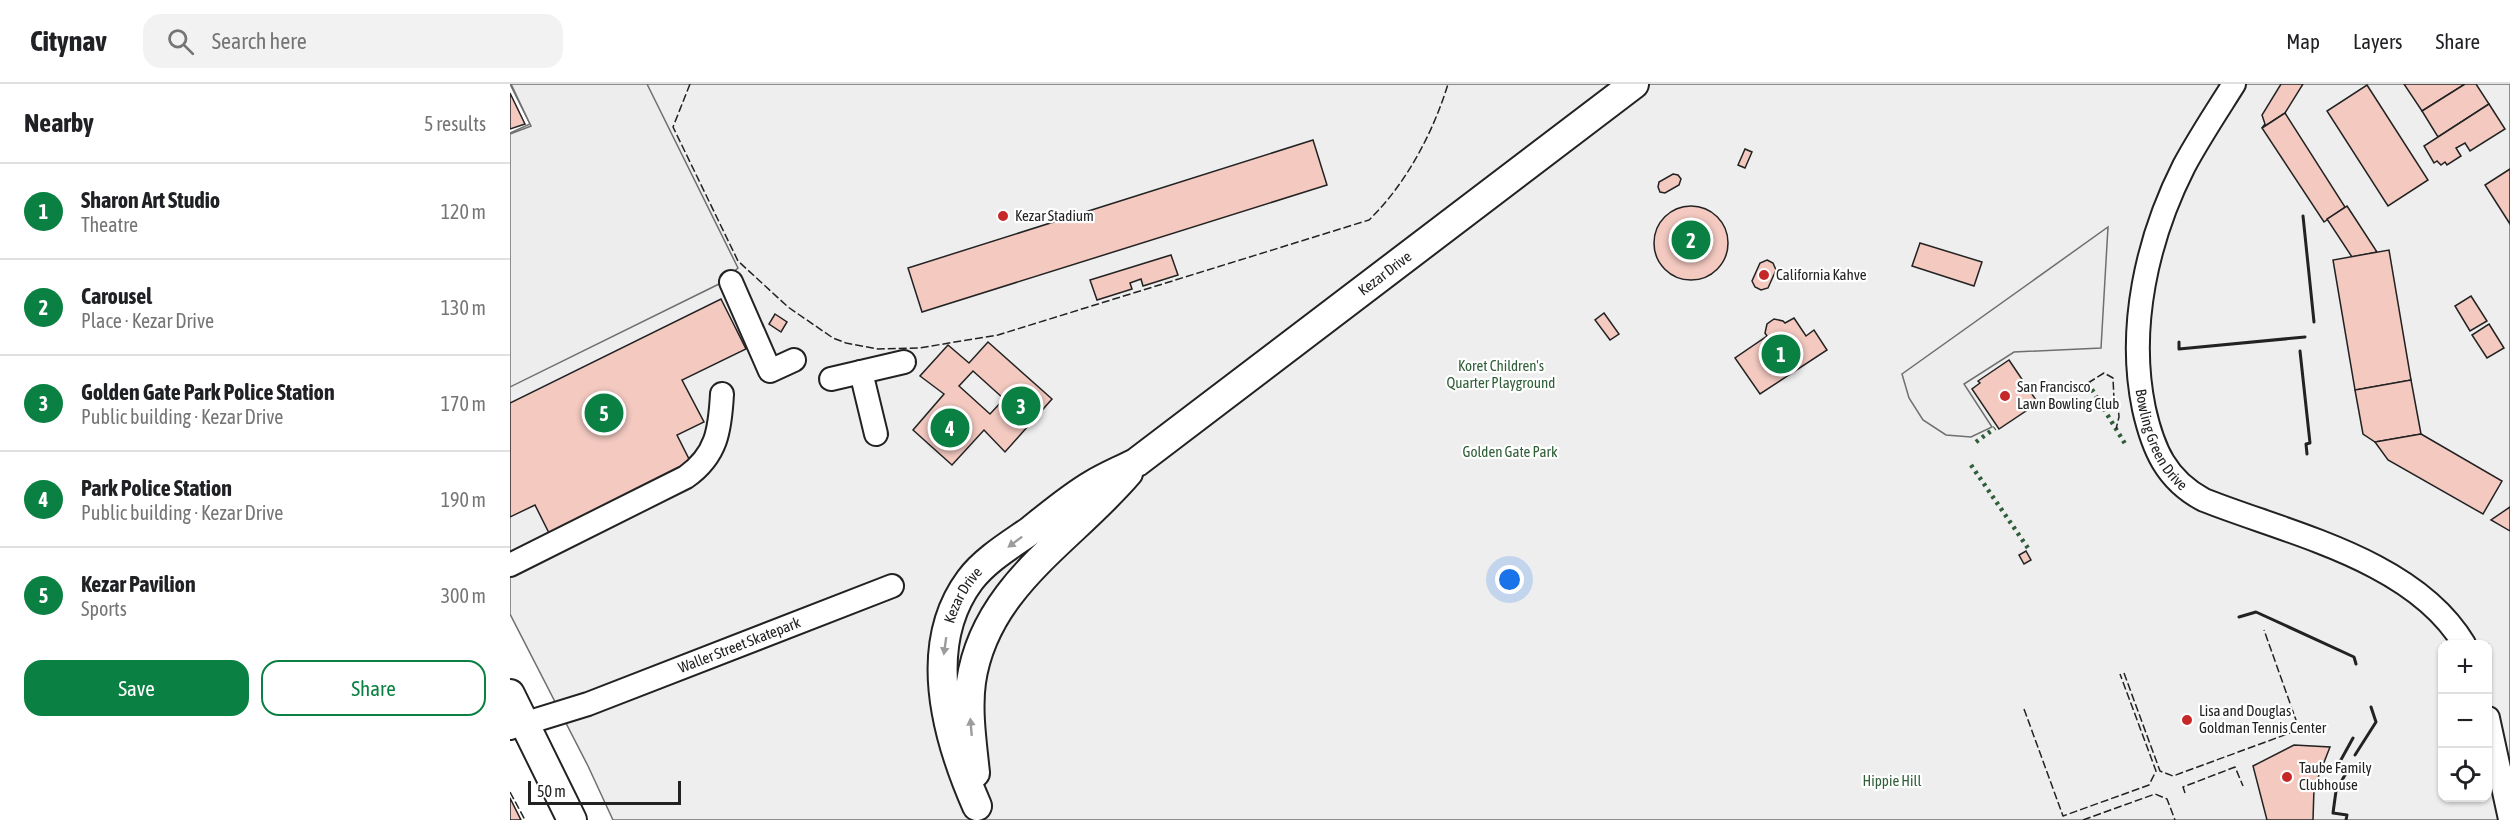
<!DOCTYPE html>
<html lang="en">
<head>
<meta charset="utf-8">
<style>
	body { margin:0; font-family:"Asap Condensed",sans-serif; background:#f2f2f2; color:#202124 }
	.controls { position:absolute; right:18px; bottom:18px; display:grid; overflow:hidden; border-radius:12px; box-shadow:0 2px 4px #0004 }
	.controls button { width:54px; height:54px; display:grid; place-items:center; padding:0; border:0; border-bottom:2px solid #e0e0e0; background:#fff; color:#202124; font:30px sans-serif }
	.scale { position:absolute; left:18px; bottom:15px; width:153px; box-sizing:border-box; padding-left:6px; border:3px solid #222; border-top:0; font-size:16px; line-height:21px; white-space:nowrap; color:#222; -webkit-text-stroke:4px #fff; paint-order:stroke }
	.you { position:absolute; left:1000px; top:496px; width:21px; height:21px; margin:-15px; border:4px solid #fff; border-radius:50%; background:#1a73e8; box-shadow:0 0 0 9px #1a73e833 }
	.badge { display:grid; place-items:center; width:39px; height:39px; border-radius:50%; background:#0b8043; color:#fff; font-size:20px; font-weight:700 }
	.pin { position:absolute; translate:-50% -50%; border:3px solid #fff; box-shadow:0 2px 6px #0006 }
	.list { margin:0; padding:0; list-style:none }
	h2 { display:flex; justify-content:space-between; align-items:center; height:78px; margin:0; padding:0 24px; font-size:26px }
	h2 small { font-size:20px; font-weight:400; color:#757577 }
	.list li { display:grid; grid-template-columns:39px 1fr auto; gap:18px; align-items:center; box-sizing:border-box; height:96px; padding:0 24px; border-top:2px solid #e0e0e0 }
	.list b { display:block; font-size:22px; white-space:nowrap }
	.list p { margin:0; font-size:20px; white-space:nowrap; color:#757577 }
	.list em { font-size:20px; font-style:normal; color:#757577 }
	.actions { display:flex; gap:12px; padding:18px 24px }
	.actions a { flex:1; padding:14px 0; border:2px solid #0b8043; border-radius:18px; text-align:center; font-size:21px; color:#0b8043 }
	.actions .main { background:#0b8043; color:#fff }
	.icon { flex:none; width:33px; height:33px; fill:none; stroke:currentColor; stroke-width:2; stroke-linecap:round; stroke-linejoin:round }
	.map { position:relative; flex:none; width:2000px; height:736px; overflow:hidden }
	header { display:flex; align-items:center; gap:36px; box-sizing:border-box; height:84px; padding:0 30px; background:#fff; border-bottom:2px solid #e0e0e0 }
	header strong { font-size:28px }
	nav { display:flex; gap:33px; margin-inline-start:auto; font-size:21px }
	.search { width:420px; height:54px; background:#f2f2f2; display:flex; align-items:center; gap:15px; box-sizing:border-box; padding:0 21px; border-radius:18px; color:#757577; font-size:22px }
	main { display:flex }
	aside { flex:1; background:#fff }
	.map>svg:first-child { display:block }
	.green { fill:#eee; stroke:#6f6f6f; stroke-width:1.5; fill-rule:evenodd }
	.parking { fill:#ededed; stroke:#6f6f6f; stroke-width:1.5 }
	.building { fill:#f3c9c0; stroke:#222; stroke-width:1.5; fill-rule:evenodd }
	.lines { fill:none; stroke-linecap:round; stroke-linejoin:round }
	.minor-casing { stroke:#222; stroke-width:26 }
	.major-casing { stroke:#222; stroke-width:32 }
	.minor { stroke:#fff; stroke-width:22 }
	.major { stroke:#fff; stroke-width:28 }
	.hedge { stroke:#2f5e38; stroke-width:4.5; stroke-dasharray:3 4.5; stroke-linecap:butt }
	.fence { stroke:#222; stroke-width:1.5; stroke-dasharray:8 3; stroke-linecap:butt }
	.wall { stroke:#222; stroke-width:3 }
	.oneway { fill:#9c9c9c }
	.poi-dot { fill:#c62828; stroke:#fff; stroke-width:2 }
	.labels { text-anchor:middle; stroke-width:4.5; stroke-linejoin:round; paint-order:stroke }
	.poi-label { font-size:15px; fill:#222; stroke:#fff; text-anchor:start }
	.street-label { font-size:15px; fill:#222; stroke:#fff }
	.park-label { font-size:15px; fill:#2f5e38; stroke:#fff }
</style>
</head>
<body>
<header>
<strong>Citynav</strong>
<div class="search"><svg class="icon" aria-label="search" viewBox="0 0 24 24"><circle cx="10" cy="10" r="6"/><path d="M15 15l6 6"/></svg>Search here</div>
<nav><a>Map</a><a>Layers</a><a>Share</a></nav>
</header>
<main>
<aside>
<h2>Nearby<small>5 results</small></h2>
<ul class="list">
<li><span class="badge">1</span><div><b>Sharon Art Studio</b><p>Theatre</p></div><em>120 m</em></li>
<li><span class="badge">2</span><div><b>Carousel</b><p>Place · Kezar Drive</p></div><em>130 m</em></li>
<li><span class="badge">3</span><div><b>Golden Gate Park Police Station</b><p>Public building · Kezar Drive</p></div><em>170 m</em></li>
<li><span class="badge">4</span><div><b>Park Police Station</b><p>Public building · Kezar Drive</p></div><em>190 m</em></li>
<li><span class="badge">5</span><div><b>Kezar Pavilion</b><p>Sports</p></div><em>300 m</em></li>
</ul>
<div class="actions"><a class="main">Save</a><a>Share</a></div>
</aside>
<div class="map">
<svg width="2000" height="736" viewBox="0 0 2000 736">
	<rect width="100%" height="100%" fill="#fff"/>
	<!-- green -->
	<path class="green" d="M0,0H2000V736H103L78,682L0,530V49L20,40ZM1932,560H1978V714H1932Z"/>
	<!-- parking -->
	<g class="parking">
		<polygon points="1,0 137,0 228,184 209,200 0,303 0,50 21,42"/>
		<polygon points="1598,143 1591,264 1504,268 1454,300 1482,343 1461,353 1436,351 1413,336 1399,314 1392,290"/>
	</g>
	<!-- building -->
	<g class="building">
		<polygon points="1771,0 1793,0 1775,29 1752,44 1755,40 1752,31"/>
		<polygon points="1894,0 1955,0 1912,27"/>
		<polygon points="1955,0 1966,0 1979,20 1928,53 1912,27"/>
		<polygon points="1857,1 1918,96 1878,122 1817,27"/>
		<polygon points="0,9 15,40 0,45"/>
		<polygon points="1979,20 1995,45 1960,67 1955,59 1946,64 1951,72 1937,81 1935,78 1931,81 1927,77 1924,79 1914,62"/>
		<polygon points="1775,29 1835,123 1814,138 1752,44"/>
		<polygon points="803,56 817,101 412,228 398,184"/>
		<polygon points="1235,65 1242,68 1235,84 1228,81"/>
		<polygon points="2000,85 2000,140 1975,101"/>
		<polygon points="1163,90 1168,91 1171,95 1169,101 1155,109 1150,108 1148,103 1149,98"/>
		<circle cx="1181" cy="159" r="37"/>
		<polygon points="1837,122 1867,168 1842,173 1817,135"/>
		<polygon points="1410,159 1472,178 1464,202 1402,182"/>
		<polygon points="1879,166 1901,296 1845,306 1823,176"/>
		<polygon points="661,171 668,191 633,202 631,195 620,199 622,205 587,216 580,196"/>
		<polygon points="1257,176 1263,179 1266,186 1258,204 1251,206 1245,203 1242,197 1250,179"/>
		<polygon points="1961,212 1977,237 1960,247 1945,222"/>
		<polygon points="211,215 236,265 172,296 194,338 167,351 181,379 39,449 25,421 0,433 0,319"/>
		<polygon points="1094,229 1109,250 1100,256 1085,236"/>
		<polygon points="265,230 277,238 271,248 259,240"/>
		<polygon points="1284,234 1296,252 1304,246 1317,266 1250,310 1225,274 1257,252 1255,249 1257,240 1264,235 1273,237 1275,239"/>
		<polygon points="1979,240 1994,264 1977,274 1962,251"/>
		<path d="M478,258L542,315L495,368L474,346L442,381L403,346L434,310L410,292L438,261L459,279ZM463,287L494,315L480,330L449,302Z"/>
		<polygon points="1499,276 1528,319 1489,345 1462,305 1470,299 1468,297"/>
		<polygon points="1901,296 1911,350 1865,358 1853,350 1845,306"/>
		<polygon points="1911,350 1992,397 1973,430 1878,376 1865,358"/>
		<polygon points="2000,423 2000,447 1981,436"/>
		<polygon points="1516,467 1521,476 1514,480 1509,471"/>
		<polygon points="1784,661 1820,663 1804,704 1803,736 1757,736 1743,682"/>
		<polygon points="0,714 11,736 0,736"/>
	</g>
	<g class="lines">
		<defs>
			<g id="minor">
				<path id="s1" d="M1724,0C1707,27 1689,54 1674,82C1637,155 1617,244 1634,325C1643,365 1656,396 1694,416C1780,450 1904,476 1954,560"/>
				<polyline points="221,198 260,287 284,276"/>
				<polyline points="351,288 366,350"/>
				<polyline points="321,295 394,278"/>
				<path d="M0,481L176,393C207,371 210,346 212,310"/>
				<polyline points="1978,634 2000,735"/>
				<path id="s2" d="M0,644L78,620L382,502"/>
			</g>
			<g id="major">
				<polyline points="0,610 62,736"/>
				<path d="M465,689C462,660 457,627 461,598C475,502 561,456 618,389"/>
				<path id="s3" d="M467,722C437,654 411,562 460,496C475,476 500,461 520,447C540,431 560,414 582,401C597,392 612,386 627,378L1124,0"/>
			</g>
		</defs>
		<!-- minor casing -->
		<use href="#minor" class="minor-casing"/>
		<!-- major casing -->
		<use href="#major" class="major-casing"/>
		<!-- minor -->
		<use href="#minor" class="minor"/>
		<!-- major -->
		<use href="#major" class="major"/>
		<!-- hedge -->
		<g class="hedge">
			<polyline points="1578,299 1617,363"/>
			<polyline points="1466,358 1485,344"/>
			<polyline points="1461,381 1520,467"/>
		</g>
		<!-- fence -->
		<g class="fence">
			<path d="M180,0L163,43L228,177L278,223L323,254L336,259L368,265L409,264L488,251L859,136C896,100 923,49 938,0"/>
			<polyline points="1578,299 1594,289 1603,294 1604,316 1608,319 1609,333 1606,345"/>
			<polyline points="1614,589 1650,687 1663,692 1780,649 1786,636 1754,546"/>
			<polyline points="1514,625 1553,732 1639,701 1646,687 1610,590"/>
			<polyline points="0,708 15,736"/>
			<polyline points="1675,709 1673,703 1725,683 1733,702"/>
			<polyline points="1573,736 1645,710 1657,715 1665,736"/>
		</g>
		<!-- wall -->
		<g class="wall">
			<polyline points="1793,132 1804,238"/>
			<polyline points="1669,258 1669,265 1795,253"/>
			<polyline points="1790,267 1800,359 1796,360 1797,370"/>
			<polyline points="1729,533 1746,528 1844,573 1846,580"/>
			<polyline points="1845,671 1866,638 1861,623"/>
			<polyline points="1827,683 1843,654"/>
			<polyline points="1836,736 1837,731 1823,729 1826,707 1840,682"/>
		</g>
	</g>
	<!-- one-way arrows -->
	<defs><path id="oneway-solid" d="M-6-.8H1V-3.2L6.5 0L1 3.2V.8H-6Z" transform="scale(1.5)"/></defs>
	<g class="oneway">
		<use href="#oneway-solid" transform="translate(505 458) rotate(143)"/>
		<use href="#oneway-solid" transform="translate(435 562) rotate(98)"/>
		<use href="#oneway-solid" transform="translate(461 643) rotate(-95)"/>
	</g>
	<!-- markers -->
	<g class="poi-dot">
		<circle cx="493" cy="132" r="6"/>
		<circle cx="1254" cy="191" r="6"/>
		<circle cx="1495" cy="312" r="6"/>
		<circle cx="1677" cy="636" r="6"/>
		<circle cx="1777" cy="693" r="6"/>
	</g>
	<g class="labels">
		<!-- poi labels -->
		<g class="poi-label">
			<text x="505" y="137">Kezar Stadium</text>
			<text x="1266" y="196">California Kahve</text>
			<text x="1507" y="308">San Francisco<tspan x="1507" dy="17">Lawn Bowling Club</tspan></text>
			<text x="1689" y="632">Lisa and Douglas<tspan x="1689" dy="17">Goldman Tennis Center</tspan></text>
			<text x="1789" y="689">Taube Family<tspan x="1789" dy="17">Clubhouse</tspan></text>
		</g>
		<!-- street labels -->
		<g class="street-label">
			<text dy="5" stroke="none"><textPath href="#s3" startOffset="754">Kezar Drive</textPath></text>
			<text dy="5" stroke="none"><textPath href="#s1" startOffset="382">Bowling Green Drive</textPath></text>
			<text dy="5" stroke="none"><textPath href="#s3" startOffset="220">Kezar Drive</textPath></text>
			<text dy="5" stroke="none"><textPath href="#s2" startOffset="244">Waller Street Skatepark</textPath></text>
		</g>
		<!-- park labels -->
		<g class="park-label">
			<text x="991" y="287">Koret Children's<tspan x="991" dy="17">Quarter Playground</tspan></text>
			<text x="1000" y="373">Golden Gate Park</text>
			<text x="1382" y="702">Hippie Hill</text>
		</g>
	</g>
</svg>
<div class="controls">
<button>+</button>
<button>−</button>
<button><svg class="icon" aria-label="locate" viewBox="0 0 24 24"><circle cx="12" cy="12" r="6"/><path d="M12 2v4M12 18v4M2 12h4M18 12h4"/></svg></button>
</div>
<div class="scale">50 m</div>
<div class="you"></div>
<div class="pin badge" style="left:1271px;top:270px">1</div>
<div class="pin badge" style="left:1181px;top:156px">2</div>
<div class="pin badge" style="left:511px;top:322px">3</div>
<div class="pin badge" style="left:440px;top:344px">4</div>
<div class="pin badge" style="left:94px;top:329px">5</div>
</div>
</main>
</body>
</html>
